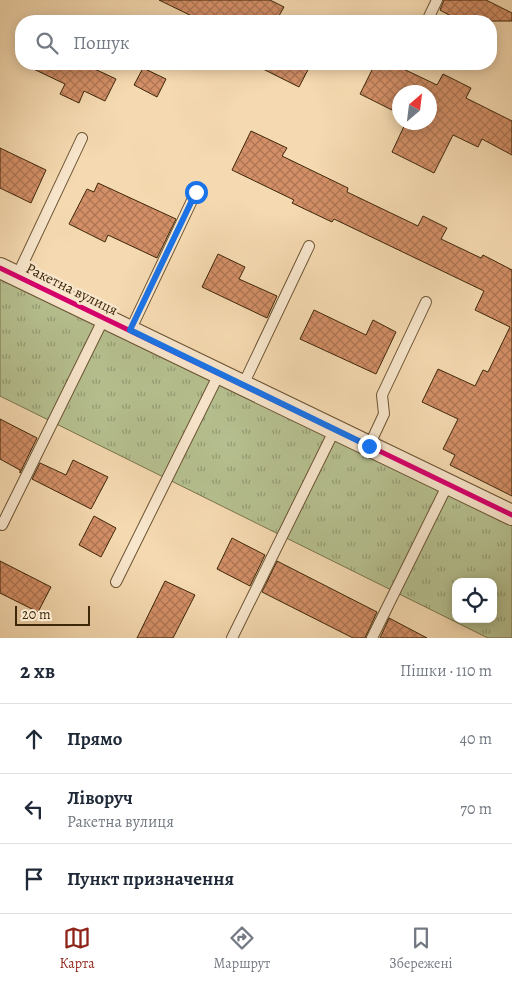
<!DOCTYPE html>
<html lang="uk">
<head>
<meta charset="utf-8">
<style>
	body { margin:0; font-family:Alegreya,serif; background:#f6f6f7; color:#1f2937 }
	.controls { position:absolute; right:15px; bottom:15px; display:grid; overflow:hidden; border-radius:10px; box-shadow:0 2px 12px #0003 }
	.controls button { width:45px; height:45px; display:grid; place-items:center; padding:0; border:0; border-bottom:1px solid #e0e1e3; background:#fff; color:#1f2937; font:25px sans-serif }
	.compass { position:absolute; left:392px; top:85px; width:45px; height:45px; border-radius:50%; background:#fff; box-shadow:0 2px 12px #0003; rotate:28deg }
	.scale { position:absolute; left:15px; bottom:12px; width:75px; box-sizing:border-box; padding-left:5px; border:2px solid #3e2709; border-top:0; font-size:14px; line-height:18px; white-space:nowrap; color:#3e2709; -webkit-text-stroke:4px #f8e6cc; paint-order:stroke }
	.stop { position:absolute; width:15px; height:15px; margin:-11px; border:4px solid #1a73e8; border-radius:50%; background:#fff }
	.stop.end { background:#1a73e8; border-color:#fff; box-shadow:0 1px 5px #0008 }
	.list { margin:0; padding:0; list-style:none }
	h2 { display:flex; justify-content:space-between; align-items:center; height:65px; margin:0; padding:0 20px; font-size:21px }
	h2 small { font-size:16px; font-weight:400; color:#747a83 }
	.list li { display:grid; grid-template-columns:32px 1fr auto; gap:15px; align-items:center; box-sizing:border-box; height:70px; padding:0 20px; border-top:1px solid #e0e1e3 }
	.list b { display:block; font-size:19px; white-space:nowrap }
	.list p { margin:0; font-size:16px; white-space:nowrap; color:#747a83 }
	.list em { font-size:16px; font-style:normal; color:#747a83 }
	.icon { flex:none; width:28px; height:28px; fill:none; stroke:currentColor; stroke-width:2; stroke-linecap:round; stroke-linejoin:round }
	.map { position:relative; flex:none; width:512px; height:638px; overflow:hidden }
	.search { position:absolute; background:#fff; box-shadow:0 2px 12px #0003; left:15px; right:15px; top:15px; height:55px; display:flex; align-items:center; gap:12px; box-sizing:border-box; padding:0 18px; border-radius:20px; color:#747a83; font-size:19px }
	.sheet { height:275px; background:#fff }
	nav { display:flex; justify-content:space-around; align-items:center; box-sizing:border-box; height:70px; border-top:1px solid #e0e1e3; background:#fff; font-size:14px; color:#747a83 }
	nav a { display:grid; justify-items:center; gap:2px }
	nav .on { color:#8f2418 }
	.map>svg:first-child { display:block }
	.grass { fill:url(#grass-tufts); stroke:#7a744c; fill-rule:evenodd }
	.building { fill:url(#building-cross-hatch); stroke:#3e2709 }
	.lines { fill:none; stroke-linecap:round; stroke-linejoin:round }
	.lane-casing { stroke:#6c5433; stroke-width:12 }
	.street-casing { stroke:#6c5433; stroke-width:22 }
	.lane { stroke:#f8e6cc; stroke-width:10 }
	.street { stroke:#f8e6cc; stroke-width:20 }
	.cycleway-casing { stroke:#f8e6cc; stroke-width:8 }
	.cycleway { stroke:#d6006c; stroke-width:5 }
	.route { stroke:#1a73e8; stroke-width:6 }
	.labels { text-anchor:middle; stroke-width:5; stroke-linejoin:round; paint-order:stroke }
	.street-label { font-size:15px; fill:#3e2709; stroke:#f8e6cc }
</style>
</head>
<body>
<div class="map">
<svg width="512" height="638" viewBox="0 0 512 638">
	<defs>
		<pattern id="grass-tufts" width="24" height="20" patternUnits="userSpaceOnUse" patternTransform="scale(1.25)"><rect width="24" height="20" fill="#b6c090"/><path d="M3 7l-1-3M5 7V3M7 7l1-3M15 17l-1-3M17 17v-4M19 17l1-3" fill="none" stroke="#959c74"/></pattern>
		<pattern id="building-cross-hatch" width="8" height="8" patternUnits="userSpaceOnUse" patternTransform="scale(1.25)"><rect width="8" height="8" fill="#d38f67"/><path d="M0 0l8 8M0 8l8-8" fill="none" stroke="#ad7553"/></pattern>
	</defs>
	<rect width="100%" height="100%" fill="#f5d9b0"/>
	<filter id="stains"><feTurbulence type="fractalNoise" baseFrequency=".004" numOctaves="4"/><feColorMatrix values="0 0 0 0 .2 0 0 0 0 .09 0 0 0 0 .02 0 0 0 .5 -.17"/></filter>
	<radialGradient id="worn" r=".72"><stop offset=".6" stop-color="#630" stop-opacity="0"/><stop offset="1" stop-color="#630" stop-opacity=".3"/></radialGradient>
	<!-- grass -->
	<path class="grass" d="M0,277L512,524V638H488L0,396ZM456,582H493V619H456Z"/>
	<!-- building -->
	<g class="building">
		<polygon points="159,0 270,0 284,7 276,21 202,21"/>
		<polygon points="444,0 486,0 512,13 512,21 449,21 451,16 440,10"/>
		<polygon points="23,64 84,64 116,79 105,101 84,91 79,103 60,94 65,84"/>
		<polygon points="253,64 311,64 299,87"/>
		<polygon points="375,64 393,64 437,85 443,74 471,88 466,98 512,121 512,155 482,139 478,147 453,135 434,173 392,152 406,122 430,122 430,92 400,92 400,114 360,94"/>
		<polygon points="143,68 166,79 157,97 134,85"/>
		<polygon points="251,131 287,148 282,156 348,188 347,192 418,226 423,216 447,228 441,239 481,258 483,255 512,270 512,496 450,465 455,455 443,449 458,419 422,402 438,369 475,386 483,370 488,372 510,327 475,310 484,291 334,219 332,222 292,203 294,200 232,170"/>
		<polygon points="0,148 46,170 31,203 0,188"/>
		<polygon points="98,183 176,219 157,258 108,235 105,242 69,224 87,189 94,192"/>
		<polygon points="218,254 245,267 239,279 277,296 267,318 202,287"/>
		<polygon points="314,310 366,335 373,320 396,332 376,374 300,339"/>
		<polygon points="0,419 37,438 20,473 20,470 0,459"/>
		<polygon points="73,460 108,477 91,509 32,479 40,463 66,475"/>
		<polygon points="94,516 116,528 101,557 79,545"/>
		<polygon points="232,538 265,555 250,586 217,569"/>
		<polygon points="0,561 51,587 38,612 0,593"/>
		<polygon points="277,561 377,612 365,638 353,638 262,592"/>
		<polygon points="165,581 195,595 173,638 137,638"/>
		<polygon points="389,618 427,638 380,638"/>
	</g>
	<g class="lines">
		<defs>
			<g id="lane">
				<polyline points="427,21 437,0"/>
				<polyline points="17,276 82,138"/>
				<polyline points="130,331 196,192"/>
				<polyline points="243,385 309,246"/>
				<polyline points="369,446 384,414 382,395 426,302"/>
				<polyline points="2,525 104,318"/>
				<polyline points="116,582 219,374"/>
				<polyline points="232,638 335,429"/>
				<polyline points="372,638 448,484"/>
			</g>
			<polyline id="street" points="0,268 512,515"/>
		</defs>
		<!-- lane casing -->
		<use href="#lane" class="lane-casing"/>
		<!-- street casing -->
		<use href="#street" class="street-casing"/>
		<!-- lane -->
		<use href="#lane" class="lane"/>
		<!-- street -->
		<use href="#street" class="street"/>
		<defs>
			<polyline id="cycleway" points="0,268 512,515"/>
		</defs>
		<!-- cycleway casing -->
		<use href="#cycleway" class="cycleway-casing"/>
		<!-- cycleway -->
		<use href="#cycleway" class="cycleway"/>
	</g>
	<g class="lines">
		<!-- route -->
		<polyline class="route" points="196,192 130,330 369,446"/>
	</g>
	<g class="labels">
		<!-- street labels -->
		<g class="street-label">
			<text transform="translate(72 289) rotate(26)" y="5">Ракетна вулиця</text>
		</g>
	</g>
	<rect width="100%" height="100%" filter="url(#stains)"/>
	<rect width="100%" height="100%" fill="url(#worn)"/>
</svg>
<div class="controls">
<button><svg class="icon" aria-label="locate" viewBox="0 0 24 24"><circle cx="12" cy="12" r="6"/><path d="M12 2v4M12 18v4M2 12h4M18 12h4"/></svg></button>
</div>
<svg class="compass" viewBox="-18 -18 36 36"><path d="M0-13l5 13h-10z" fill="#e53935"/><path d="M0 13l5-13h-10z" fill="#747a83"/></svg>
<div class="scale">20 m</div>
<div class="stop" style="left:196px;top:192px"></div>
<div class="stop end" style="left:369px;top:446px"></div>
<div class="search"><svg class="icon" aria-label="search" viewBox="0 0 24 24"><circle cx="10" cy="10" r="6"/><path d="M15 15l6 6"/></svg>Пошук</div>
</div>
<section class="sheet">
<h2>2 хв<small>Пішки · 110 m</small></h2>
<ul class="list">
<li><svg class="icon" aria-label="ahead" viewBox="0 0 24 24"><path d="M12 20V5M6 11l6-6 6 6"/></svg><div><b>Прямо</b></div><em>40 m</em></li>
<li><svg class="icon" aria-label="left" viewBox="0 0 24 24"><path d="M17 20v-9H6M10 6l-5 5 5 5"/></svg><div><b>Ліворуч</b><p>Ракетна вулиця</p></div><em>70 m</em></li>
<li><svg class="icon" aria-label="arrive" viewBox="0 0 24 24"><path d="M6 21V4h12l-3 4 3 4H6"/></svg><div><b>Пункт призначення</b></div></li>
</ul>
</section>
<nav>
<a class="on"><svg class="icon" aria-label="map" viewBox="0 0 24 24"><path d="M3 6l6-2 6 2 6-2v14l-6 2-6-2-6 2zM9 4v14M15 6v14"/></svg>Карта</a>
<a><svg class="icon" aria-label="directions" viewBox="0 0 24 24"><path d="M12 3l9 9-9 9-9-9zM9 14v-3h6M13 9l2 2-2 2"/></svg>Маршрут</a>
<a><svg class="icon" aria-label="saved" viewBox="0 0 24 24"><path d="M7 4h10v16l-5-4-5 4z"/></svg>Збережені</a>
</nav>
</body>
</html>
